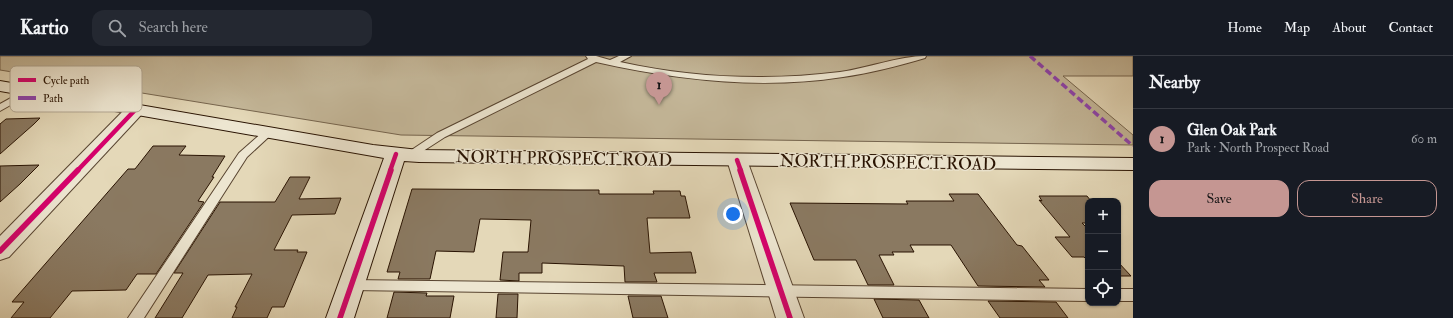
<!DOCTYPE html>
<html lang="en">
<head>
<meta charset="utf-8">
<style>
	body { margin:0; font-family:"IM FELL Double Pica",serif; background:#242831; color:#f1f3f6 }
	.controls { position:absolute; right:12px; bottom:12px; display:grid; overflow:hidden; border-radius:8px; box-shadow:0 1px 3px #0004 }
	.controls button { width:36px; height:36px; display:grid; place-items:center; padding:0; border:0; border-bottom:1px solid #363941; background:#171b24; color:#f1f3f6; font:20px sans-serif }
	.you { position:absolute; left:733px; top:158px; width:14px; height:14px; margin:-10px; border:3px solid #fff; border-radius:50%; background:#1a73e8; box-shadow:0 0 0 6px #1a73e833 }
	.badge { display:grid; place-items:center; width:26px; height:26px; border-radius:50%; background:#c59692; color:#111; font-size:13px; font-weight:700 }
	.pin { position:absolute; translate:-50% -33px; filter:drop-shadow(0 1px 2px #0008) }
	.pin::after { content:''; position:absolute; top:21px; width:14px; height:12px; background:inherit; clip-path:polygon(0 0,100% 0,50% 100%) }
	.list { margin:0; padding:0; list-style:none }
	h2 { display:flex; justify-content:space-between; align-items:center; height:52px; margin:0; padding:0 16px; font-size:17px }
	h2 small { font-size:13px; font-weight:400; color:#9ea1a6 }
	.list li { display:grid; grid-template-columns:26px 1fr auto; gap:12px; align-items:center; box-sizing:border-box; height:60px; padding:0 16px; border-top:1px solid #363941 }
	.list b { display:block; font-size:15px; white-space:nowrap }
	.list p { margin:0; font-size:13px; white-space:nowrap; color:#9ea1a6 }
	.list em { font-size:13px; font-style:normal; color:#9ea1a6 }
	.actions { display:flex; gap:8px; padding:12px 16px }
	.actions a { flex:1; padding:9px 0; border:1px solid #c59692; border-radius:12px; text-align:center; font-size:14px; color:#c59692 }
	.actions .main { background:#c59692; color:#111 }
	.icon { flex:none; width:22px; height:22px; fill:none; stroke:currentColor; stroke-width:2; stroke-linecap:round; stroke-linejoin:round }
	.map { position:relative; flex:none; width:1133px; height:262px; overflow:hidden }
	header { display:flex; align-items:center; gap:24px; box-sizing:border-box; height:56px; padding:0 20px; background:#171b24; border-bottom:1px solid #363941 }
	header strong { font-size:19px }
	nav { display:flex; gap:22px; margin-inline-start:auto; font-size:14px }
	.search { width:280px; height:36px; background:#242831; display:flex; align-items:center; gap:10px; box-sizing:border-box; padding:0 14px; border-radius:12px; color:#9ea1a6; font-size:15px }
	main { display:flex }
	aside { flex:1; background:#171b24 }
	.map>svg:first-child { display:block }
	.green { fill:#c4b799; stroke:#76654e }
	.building { fill:#8a7961; stroke:#291302 }
	.lines { fill:none; stroke-linecap:round; stroke-linejoin:round }
	.lane-casing { stroke:#584430; stroke-width:2 }
	.street-casing { stroke:#584430; stroke-width:2 }
	.secondary-casing { stroke:#291302; stroke-width:2 }
	.lane { fill:#ede6d1; fill-rule:evenodd }
	.street { fill:#ede6d1; fill-rule:evenodd }
	.secondary { fill:#ede6d1; fill-rule:evenodd }
	.quiet { stroke:#8e44ad; stroke-width:3.5; stroke-dasharray:7 3.5; stroke-linecap:butt }
	.cycleway-far1-casing { stroke:#ede6d1; stroke-width:6 }
	.cycleway-casing { stroke:#ede6d1; stroke-width:8 }
	.cycleway-far1 { stroke:#d6006c; stroke-width:4.5 }
	.cycleway { stroke:#d6006c; stroke-width:5.5 }
	.labels { text-anchor:middle; stroke-width:3; stroke-linejoin:round; paint-order:stroke }
	.street-label { font-size:17px; fill:#291302; stroke:#ede6d1 }
	.key { fill:#ede6d1; stroke:#b2a793; stroke-width:1 }
	.key-label { font-size:11px; fill:#291302 }
</style>
</head>
<body>
<header>
<strong>Kartio</strong>
<div class="search"><svg class="icon" aria-label="search" viewBox="0 0 24 24"><circle cx="10" cy="10" r="6"/><path d="M15 15l6 6"/></svg>Search here</div>
<nav><a>Home</a><a>Map</a><a>About</a><a>Contact</a></nav>
</header>
<main>
<div class="map">
<svg width="1133" height="262" viewBox="0 0 1133 262">
	<rect width="100%" height="100%" fill="#e4d8b8"/>
	<filter id="stains"><feTurbulence type="fractalNoise" baseFrequency=".005" numOctaves="4"/><feColorMatrix values="0 0 0 0 .2 0 0 0 0 .09 0 0 0 0 .02 0 0 0 .5 -.17"/></filter>
	<radialGradient id="worn" r=".72"><stop offset=".6" stop-color="#630" stop-opacity="0"/><stop offset="1" stop-color="#630" stop-opacity=".3"/></radialGradient>
	<!-- green -->
	<polygon class="green" points="0,0 1133,0 1133,20 1063,20 1133,79 1133,89 401,79 0,14"/>
	<!-- building -->
	<g class="building">
		<polygon points="40,62 34,68 0,98 0,68 6,63"/>
		<polygon points="153,90 186,90 179,99 225,100 212,121 214,121 198,145 204,146 156,218 137,218 126,234 72,235 50,262 11,262 24,246 12,246 128,113 135,113"/>
		<polygon points="39,109 20,128 0,146 0,110"/>
		<polygon points="290,121 310,121 299,143 341,142 335,158 292,159 274,194 298,194 297,196 307,196 284,251 272,251 267,262 232,262 237,251 235,251 252,218 208,219 182,262 155,262 183,217 174,217 220,146 275,146"/>
		<polygon points="412,133 574,134 599,134 599,138 654,138 653,135 680,135 681,140 685,140 690,162 647,162 650,197 691,196 696,217 654,217 657,226 625,226 624,210 542,207 542,217 519,217 519,225 500,224 503,196 528,196 531,164 480,163 474,196 436,195 430,223 398,223 400,216 387,216"/>
		<polygon points="949,138 978,138 1017,189 1022,190 1049,224 1039,224 1045,231 978,230 951,189 910,189 914,196 892,196 894,199 879,199 894,229 868,229 856,204 814,204 790,147 908,148 906,145 954,145"/>
		<polygon points="1039,140 1087,140 1091,145 1110,145 1088,145 1088,165 1085,165 1088,167 1082,167 1088,173 1088,205 1084,201 1072,201 1055,181 1070,181 1039,144 1042,145"/>
		<polygon points="1118,206 1131,220 1118,220"/>
		<polygon points="394,236 427,237 426,240 454,240 450,262 387,262"/>
		<polygon points="498,238 518,238 517,262 496,262"/>
		<polygon points="628,240 661,240 668,262 633,262"/>
		<polygon points="874,243 919,244 929,262 883,262"/>
		<polygon points="988,245 1056,246 1068,262 1000,262"/>
	</g>
	<g class="lines">
		<defs>
			<g id="lane">
				<path d="M586,0H596L610,4L619,0H631L620,6C692,22 767,25 840,16C869,12 898,0 926,0L925,2C898,10 871,17 843,21C760,34 676,24 596,6L445,81L414,101H406L404,99L437,77L588,3Z"/>
				<polygon points="29,32 34,35 32,37 0,55 0,48"/>
				<polygon points="268,74 273,77 247,101 144,262 128,262 239,97 264,75"/>
				<polygon points="351,224 1088,233 1088,245 351,234 346,233 344,229 346,225"/>
				<rect x="1118" y="233" width="15" height="12"/>
			</g>
			<g id="street">
				<polygon points="135,48 142,50 144,54 142,58 9,201 0,204 0,180 128,50"/>
				<polygon points="737,98 744,100 747,104 804,262 776,262 727,104 730,100"/>
			</g>
			<polygon id="secondary" points="0,25 373,89 419,94 1133,102 1133,114 419,106 404,105 354,262 326,262 384,102 0,35"/>
		</defs>
		<!-- lane casing -->
		<use href="#lane" class="lane-casing"/>
		<!-- street casing -->
		<use href="#street" class="street-casing"/>
		<!-- secondary casing -->
		<use href="#secondary" class="secondary-casing"/>
		<!-- lane -->
		<use href="#lane" class="lane"/>
		<!-- street -->
		<use href="#street" class="street"/>
		<!-- secondary -->
		<use href="#secondary" class="secondary"/>
		<!-- quiet -->
		<polyline class="quiet" points="1030,0 1133,90"/>
		<defs>
			<g id="cycleway-far1">
				<polyline points="737,104 741,115"/>
				<polyline points="77,115 135,54"/>
				<polyline points="390,115 396,98"/>
			</g>
			<g id="cycleway">
				<polyline points="740,114 790,262"/>
				<polyline points="0,195 78,114"/>
				<polyline points="340,262 391,114"/>
			</g>
		</defs>
		<!-- cycleway-far1 casing -->
		<use href="#cycleway-far1" class="cycleway-far1-casing"/>
		<!-- cycleway casing -->
		<use href="#cycleway" class="cycleway-casing"/>
		<!-- cycleway-far1 -->
		<use href="#cycleway-far1" class="cycleway-far1"/>
		<!-- cycleway -->
		<use href="#cycleway" class="cycleway"/>
	</g>
	<g class="labels">
		<!-- street labels -->
		<g class="street-label">
			<text transform="translate(564 102) rotate(1)" y="6">NORTH PROSPECT ROAD</text>
			<text transform="translate(888 106) rotate(1)" y="6">NORTH PROSPECT ROAD</text>
		</g>
	</g>
	<!-- legend -->
	<rect x="10" y="10" width="132" height="46" rx="6" class="key"/>
	<rect x="18" y="22" width="18" height="4" fill="#d6006c"/>
	<rect x="18" y="40" width="18" height="4" fill="#8e44ad"/>
	<g class="key-label">
		<text x="43" y="28">Cycle path</text>
		<text x="43" y="46">Path</text>
	</g>
	<rect width="100%" height="100%" filter="url(#stains)"/>
	<rect width="100%" height="100%" fill="url(#worn)"/>
</svg>
<div class="controls">
<button>+</button>
<button>−</button>
<button><svg class="icon" aria-label="locate" viewBox="0 0 24 24"><circle cx="12" cy="12" r="6"/><path d="M12 2v4M12 18v4M2 12h4M18 12h4"/></svg></button>
</div>
<div class="you"></div>
<div class="pin badge" style="left:659px;top:49px">1</div>
</div>
<aside>
<h2>Nearby<small></small></h2>
<ul class="list">
<li><span class="badge">1</span><div><b>Glen Oak Park</b><p>Park · North Prospect Road</p></div><em>60 m</em></li>
</ul>
<div class="actions"><a class="main">Save</a><a>Share</a></div>
</aside>
</main>
</body>
</html>
